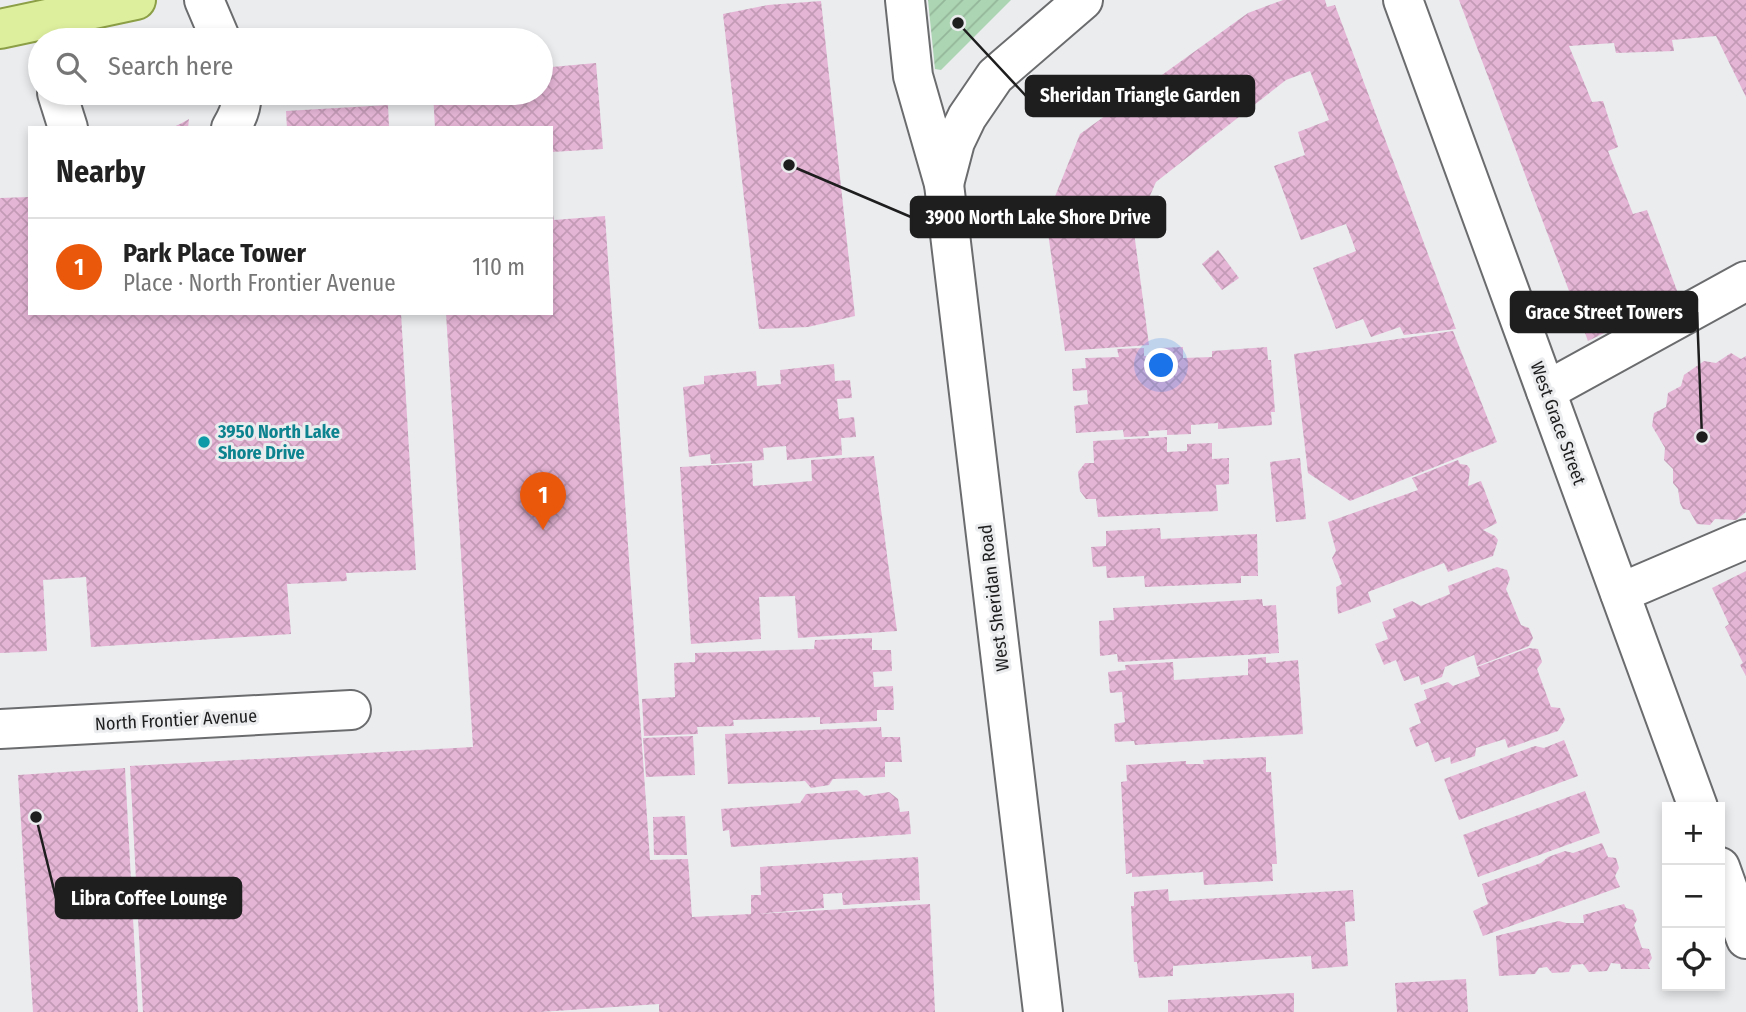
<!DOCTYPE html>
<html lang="en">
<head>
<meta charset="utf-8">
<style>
	body { margin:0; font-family:"Fira Sans Condensed",sans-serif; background:#f2f2f2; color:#222 }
	.controls { position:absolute; right:21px; bottom:21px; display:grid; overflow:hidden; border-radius:0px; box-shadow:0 4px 10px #0003 }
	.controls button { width:63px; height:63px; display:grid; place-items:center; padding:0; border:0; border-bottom:2px solid #e0e0e0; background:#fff; color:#222; font:35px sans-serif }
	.you { position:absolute; left:1162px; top:366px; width:24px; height:24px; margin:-18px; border:5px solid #fff; border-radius:50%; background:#1a73e8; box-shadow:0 0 0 10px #1a73e833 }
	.badge { display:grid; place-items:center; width:46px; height:46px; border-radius:50%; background:#ea580c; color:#fff; font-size:23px; font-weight:700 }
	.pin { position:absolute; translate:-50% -58px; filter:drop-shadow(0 2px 4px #0008) }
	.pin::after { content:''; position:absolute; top:37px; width:24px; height:21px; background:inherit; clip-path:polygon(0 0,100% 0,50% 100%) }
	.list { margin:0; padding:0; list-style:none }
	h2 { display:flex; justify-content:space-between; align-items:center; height:91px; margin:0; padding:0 28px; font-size:30px }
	h2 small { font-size:23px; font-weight:400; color:#767676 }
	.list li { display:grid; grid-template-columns:46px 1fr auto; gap:21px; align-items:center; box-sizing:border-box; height:98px; padding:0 28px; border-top:2px solid #e0e0e0 }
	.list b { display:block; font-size:26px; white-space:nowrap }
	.list p { margin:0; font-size:23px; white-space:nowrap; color:#767676 }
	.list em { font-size:23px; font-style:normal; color:#767676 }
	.icon { flex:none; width:38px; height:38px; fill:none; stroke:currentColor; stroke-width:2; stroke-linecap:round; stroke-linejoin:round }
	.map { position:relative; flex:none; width:1746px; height:1012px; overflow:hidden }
	.search { position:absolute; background:#fff; box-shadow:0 4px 10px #0003; left:28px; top:28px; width:525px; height:77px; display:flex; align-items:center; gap:18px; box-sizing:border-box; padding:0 24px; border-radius:38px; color:#767676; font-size:26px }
	.panel { position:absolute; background:#fff; box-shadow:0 4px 10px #0003; left:28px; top:126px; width:525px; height:189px; border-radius:0px }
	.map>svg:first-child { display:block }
	.garden { fill:url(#garden-furrows) }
	.building { fill:url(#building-cross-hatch) }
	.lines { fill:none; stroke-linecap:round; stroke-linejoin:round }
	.minor-casing { stroke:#6b6c6e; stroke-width:42 }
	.major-casing { stroke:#8c9f46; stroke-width:42 }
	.minor { stroke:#fff; stroke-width:38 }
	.major { stroke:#ddef9d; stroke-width:38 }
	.culture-dot { fill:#0f9aa8; stroke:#eaecee; stroke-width:2.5 }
	.labels { text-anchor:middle; stroke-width:6; stroke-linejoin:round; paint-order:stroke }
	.street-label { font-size:18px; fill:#1e1e1f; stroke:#eaecee }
	.culture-label { font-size:18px; font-weight:bold; fill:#0d838f; stroke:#eaecee; text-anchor:start }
	.leader { fill:none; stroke:#1e1e1f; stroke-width:2.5 }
	.callout-dot { fill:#1e1e1f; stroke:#eaecee; stroke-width:2.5 }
	.callout { fill:#1e1e1f; stroke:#1e1e1f; stroke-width:2.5 }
	.callout-label { font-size:19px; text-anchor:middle; font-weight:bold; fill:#fff }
</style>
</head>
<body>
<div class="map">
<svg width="1746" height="1012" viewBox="0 0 1746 1012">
	<defs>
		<pattern id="garden-furrows" width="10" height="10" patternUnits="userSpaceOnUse" patternTransform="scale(1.75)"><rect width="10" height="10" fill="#acd5b3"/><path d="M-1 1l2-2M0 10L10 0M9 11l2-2" fill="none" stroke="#94b69a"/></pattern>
		<pattern id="building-cross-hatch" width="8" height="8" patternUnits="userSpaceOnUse" patternTransform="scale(1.75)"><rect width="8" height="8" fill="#e5b5d6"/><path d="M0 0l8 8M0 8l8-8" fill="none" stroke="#c49bb7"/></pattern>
	</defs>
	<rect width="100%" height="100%" fill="#eaecee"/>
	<!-- garden -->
	<polygon class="garden" points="928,0 1011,0 941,70 935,69"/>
	<!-- building -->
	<g class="building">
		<polygon points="1283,0 1325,0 1327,7 1335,5 1456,329 1404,335 1400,327 1371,337 1363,319 1336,329 1313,268 1356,251 1346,224 1301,240 1274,166 1305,155 1298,132 1329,120 1310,71 1286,80 1156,182 1134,232 1149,345 1065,351 1046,219 1080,134 1248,13"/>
		<polygon points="1459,0 1746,0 1746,97 1716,36 1672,40 1674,51 1616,53 1614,43 1569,46 1592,102 1603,101 1618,147 1608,151 1633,214 1647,210 1679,296 1588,341"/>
		<polygon points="821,1 855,316 808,327 759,329 723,14 768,5"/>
		<polygon points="596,63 603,149 551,152 551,128 435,128 433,93 541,93 541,68"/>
		<polygon points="388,105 389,128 287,128 286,111"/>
		<polygon points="189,119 188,128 171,128 180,124"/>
		<polygon points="30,197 30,313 401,313 416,570 346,573 347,581 287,584 291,634 91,647 86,577 43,580 47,651 0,653 0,198"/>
		<polygon points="551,215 553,215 554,220 605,216 650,860 688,859 692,917 751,914 751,895 761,895 760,867 918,857 920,900 843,905 842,893 823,894 824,908 756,914 930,904 935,1012 659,1012 659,1004 540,1012 143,1012 130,766 473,747 446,313 551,313"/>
		<polygon points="1218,250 1239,278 1222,290 1202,264"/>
		<polygon points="1453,331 1497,442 1350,501 1308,473 1294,354"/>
		<polygon points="1183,347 1183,358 1212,357 1212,351 1267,347 1268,360 1271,360 1275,412 1271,412 1272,425 1218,429 1218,423 1191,425 1191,434 1167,435 1167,430 1148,431 1149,436 1124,437 1123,430 1076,433 1074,406 1088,404 1087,390 1073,391 1072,369 1086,368 1085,358 1119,357 1117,349 1144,348 1144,356 1160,356 1160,348"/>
		<polygon points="1731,353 1741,359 1746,356 1746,512 1736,520 1715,519 1710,525 1697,524 1689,510 1683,509 1680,503 1678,489 1673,483 1673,469 1664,460 1665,448 1652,426 1654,413 1666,407 1668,393 1681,386 1684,375 1704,361 1716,363"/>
		<polygon points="834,364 835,381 850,380 852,398 837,399 839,419 854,417 856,437 841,438 842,455 787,460 786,446 763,448 764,460 711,464 710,454 689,457 683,387 704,384 704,376 756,371 757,386 781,384 780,370"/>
		<polygon points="1167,437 1167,452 1187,451 1187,444 1212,443 1212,459 1229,458 1229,484 1216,485 1218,511 1098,517 1096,499 1086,499 1080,491 1078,472 1085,463 1094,463 1093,441"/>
		<polygon points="874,456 897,631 798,638 795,596 759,597 761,639 691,644 680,467 752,463 753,486 812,481 811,460"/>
		<polygon points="1300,458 1306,519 1276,522 1270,462"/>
		<polygon points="1458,460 1460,464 1467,465 1470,469 1468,486 1481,481 1497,523 1483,530 1495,536 1498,540 1493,556 1448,572 1444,563 1368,592 1371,602 1338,614 1336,587 1342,584 1332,558 1336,551 1328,522 1418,490 1412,478"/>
		<polygon points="1160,528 1161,539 1257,534 1258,576 1241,576 1241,583 1145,587 1144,576 1107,578 1106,566 1093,567 1091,547 1106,546 1106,531"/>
		<polygon points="1497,567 1507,570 1510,579 1506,589 1521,625 1529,628 1533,638 1529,646 1477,666 1474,655 1445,667 1442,677 1421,685 1419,676 1404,681 1396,660 1384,665 1375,644 1388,639 1382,622 1396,617 1393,609 1412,601 1421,606 1450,594 1448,586"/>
		<polygon points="1746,571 1746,676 1740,665 1743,663 1725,627 1729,624 1712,588"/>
		<polygon points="1262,599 1263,606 1276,605 1279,653 1118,662 1117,654 1100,656 1099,621 1114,620 1113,608"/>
		<polygon points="872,638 872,650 891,650 892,671 873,672 874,687 893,686 894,710 877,710 877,721 820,724 820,717 733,720 734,726 697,727 698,734 644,736 642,699 675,697 674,663 695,662 695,653 814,649 815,640"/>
		<polygon points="1529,648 1538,649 1542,662 1537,669 1551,707 1560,708 1565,720 1558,731 1508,748 1505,739 1476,748 1475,756 1451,764 1450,757 1435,762 1428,742 1416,747 1409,728 1421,723 1414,704 1427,699 1424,690 1448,682 1453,686 1480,676 1477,667"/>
		<polygon points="1266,657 1266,663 1298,660 1303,734 1135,745 1134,741 1115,742 1114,724 1125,722 1122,692 1110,693 1108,672 1126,670 1125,665 1173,662 1174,680 1248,675 1248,659"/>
		<polygon points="881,727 882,737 900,737 902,762 885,762 885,777 833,779 829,785 811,788 805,781 728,784 725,734"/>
		<polygon points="693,736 695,775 646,777 643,738"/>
		<polygon points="1564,740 1578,776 1459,820 1444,779 1535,746 1544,748"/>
		<polygon points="1266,757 1266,772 1271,772 1277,864 1272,864 1273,881 1204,885 1203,872 1132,877 1132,873 1126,874 1121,782 1127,781 1126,765 1186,761 1186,764 1204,764 1203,760"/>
		<polygon points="125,768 138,1012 33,1012 18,775"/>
		<polygon points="857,790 864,796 889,792 898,799 900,812 909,811 911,834 731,847 729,830 723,831 721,809 800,803 806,794"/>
		<polygon points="1585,791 1600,833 1478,877 1463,835"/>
		<polygon points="685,816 687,855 654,855 653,817"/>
		<polygon points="1602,843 1608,857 1616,858 1619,868 1615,876 1620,887 1483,936 1473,911 1488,904 1482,884 1541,863 1548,857 1565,851 1573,853"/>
		<polygon points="1168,889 1169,901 1353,890 1355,921 1345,922 1348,966 1312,969 1311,956 1173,966 1173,976 1139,978 1137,962 1134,962 1131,906 1134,906 1134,892"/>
		<polygon points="1624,904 1626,908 1633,910 1637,920 1634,925 1642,948 1649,949 1652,958 1648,965 1650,969 1621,969 1620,964 1611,963 1607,971 1589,972 1583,964 1572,965 1569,972 1552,973 1547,967 1539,968 1535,974 1499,976 1496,936 1559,921 1566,923 1584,923 1583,915"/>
		<polygon points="1466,979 1468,1012 1397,1012 1395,983"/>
		<polygon points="1294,993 1294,1012 1168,1012 1168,1000"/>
	</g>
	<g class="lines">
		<defs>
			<g id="minor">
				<polyline points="204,0 221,40"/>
				<polyline points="905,0 913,76 944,184 1043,1012"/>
				<polyline points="1403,0 1698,807"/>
				<polyline points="57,93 68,128"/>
				<path d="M231,128C237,118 243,105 241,93"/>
				<polyline points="944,184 955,142 967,117 995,76 1083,0"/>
				<polyline points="1546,391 1746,281"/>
				<polyline points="1620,593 1746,539"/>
				<polyline points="0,729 351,710"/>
				<polyline points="1720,867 1746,939"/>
			</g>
			<polyline id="major" points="0,29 136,0"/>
		</defs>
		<!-- minor casing -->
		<use href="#minor" class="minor-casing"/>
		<!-- major casing -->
		<use href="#major" class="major-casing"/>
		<!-- minor -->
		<use href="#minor" class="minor"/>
		<!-- major -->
		<use href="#major" class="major"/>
	</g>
	<!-- markers -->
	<circle class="culture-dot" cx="204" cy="442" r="7"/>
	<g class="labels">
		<!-- street labels -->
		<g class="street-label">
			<text transform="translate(1558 423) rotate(70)" y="6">West Grace Street</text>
			<text transform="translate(994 598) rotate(-97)" y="6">West Sheridan Road</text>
			<text transform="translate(176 720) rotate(-3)" y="6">North Frontier Avenue</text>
		</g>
		<!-- culture labels -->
		<g class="culture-label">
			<text x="218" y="438">3950 North Lake<tspan x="218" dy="21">Shore Drive</tspan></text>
		</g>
	</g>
	<!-- callouts -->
	<path class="leader" d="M958 23L1026 96M789 165L911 217M1702 437L1697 312M36 817L56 898"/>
	<g class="callout-dot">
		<circle cx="958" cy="23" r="7"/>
		<circle cx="789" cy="165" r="7"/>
		<circle cx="1702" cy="437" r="7"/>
		<circle cx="36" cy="817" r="7"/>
	</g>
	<g class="callout">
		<rect x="1026" y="76" width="228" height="40" rx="7"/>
		<rect x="911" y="197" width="254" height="40" rx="7"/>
		<rect x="1511" y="292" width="186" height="40" rx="7"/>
		<rect x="56" y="878" width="185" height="40" rx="7"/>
	</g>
	<g class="callout-label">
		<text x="1140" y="102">Sheridan Triangle Garden</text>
		<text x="1038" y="224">3900 North Lake Shore Drive</text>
		<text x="1604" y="319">Grace Street Towers</text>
		<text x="149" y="905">Libra Coffee Lounge</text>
	</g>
</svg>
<div class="controls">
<button>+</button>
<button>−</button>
<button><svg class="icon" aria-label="locate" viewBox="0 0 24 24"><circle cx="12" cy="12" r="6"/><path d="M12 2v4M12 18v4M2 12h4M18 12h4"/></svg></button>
</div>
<div class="you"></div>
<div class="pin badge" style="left:543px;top:530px">1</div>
<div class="search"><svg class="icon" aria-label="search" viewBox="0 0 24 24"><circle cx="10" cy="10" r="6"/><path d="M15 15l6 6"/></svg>Search here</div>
<section class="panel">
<h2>Nearby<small></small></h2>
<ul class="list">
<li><span class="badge">1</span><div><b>Park Place Tower</b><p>Place · North Frontier Avenue</p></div><em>110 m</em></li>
</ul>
</section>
</div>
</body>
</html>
